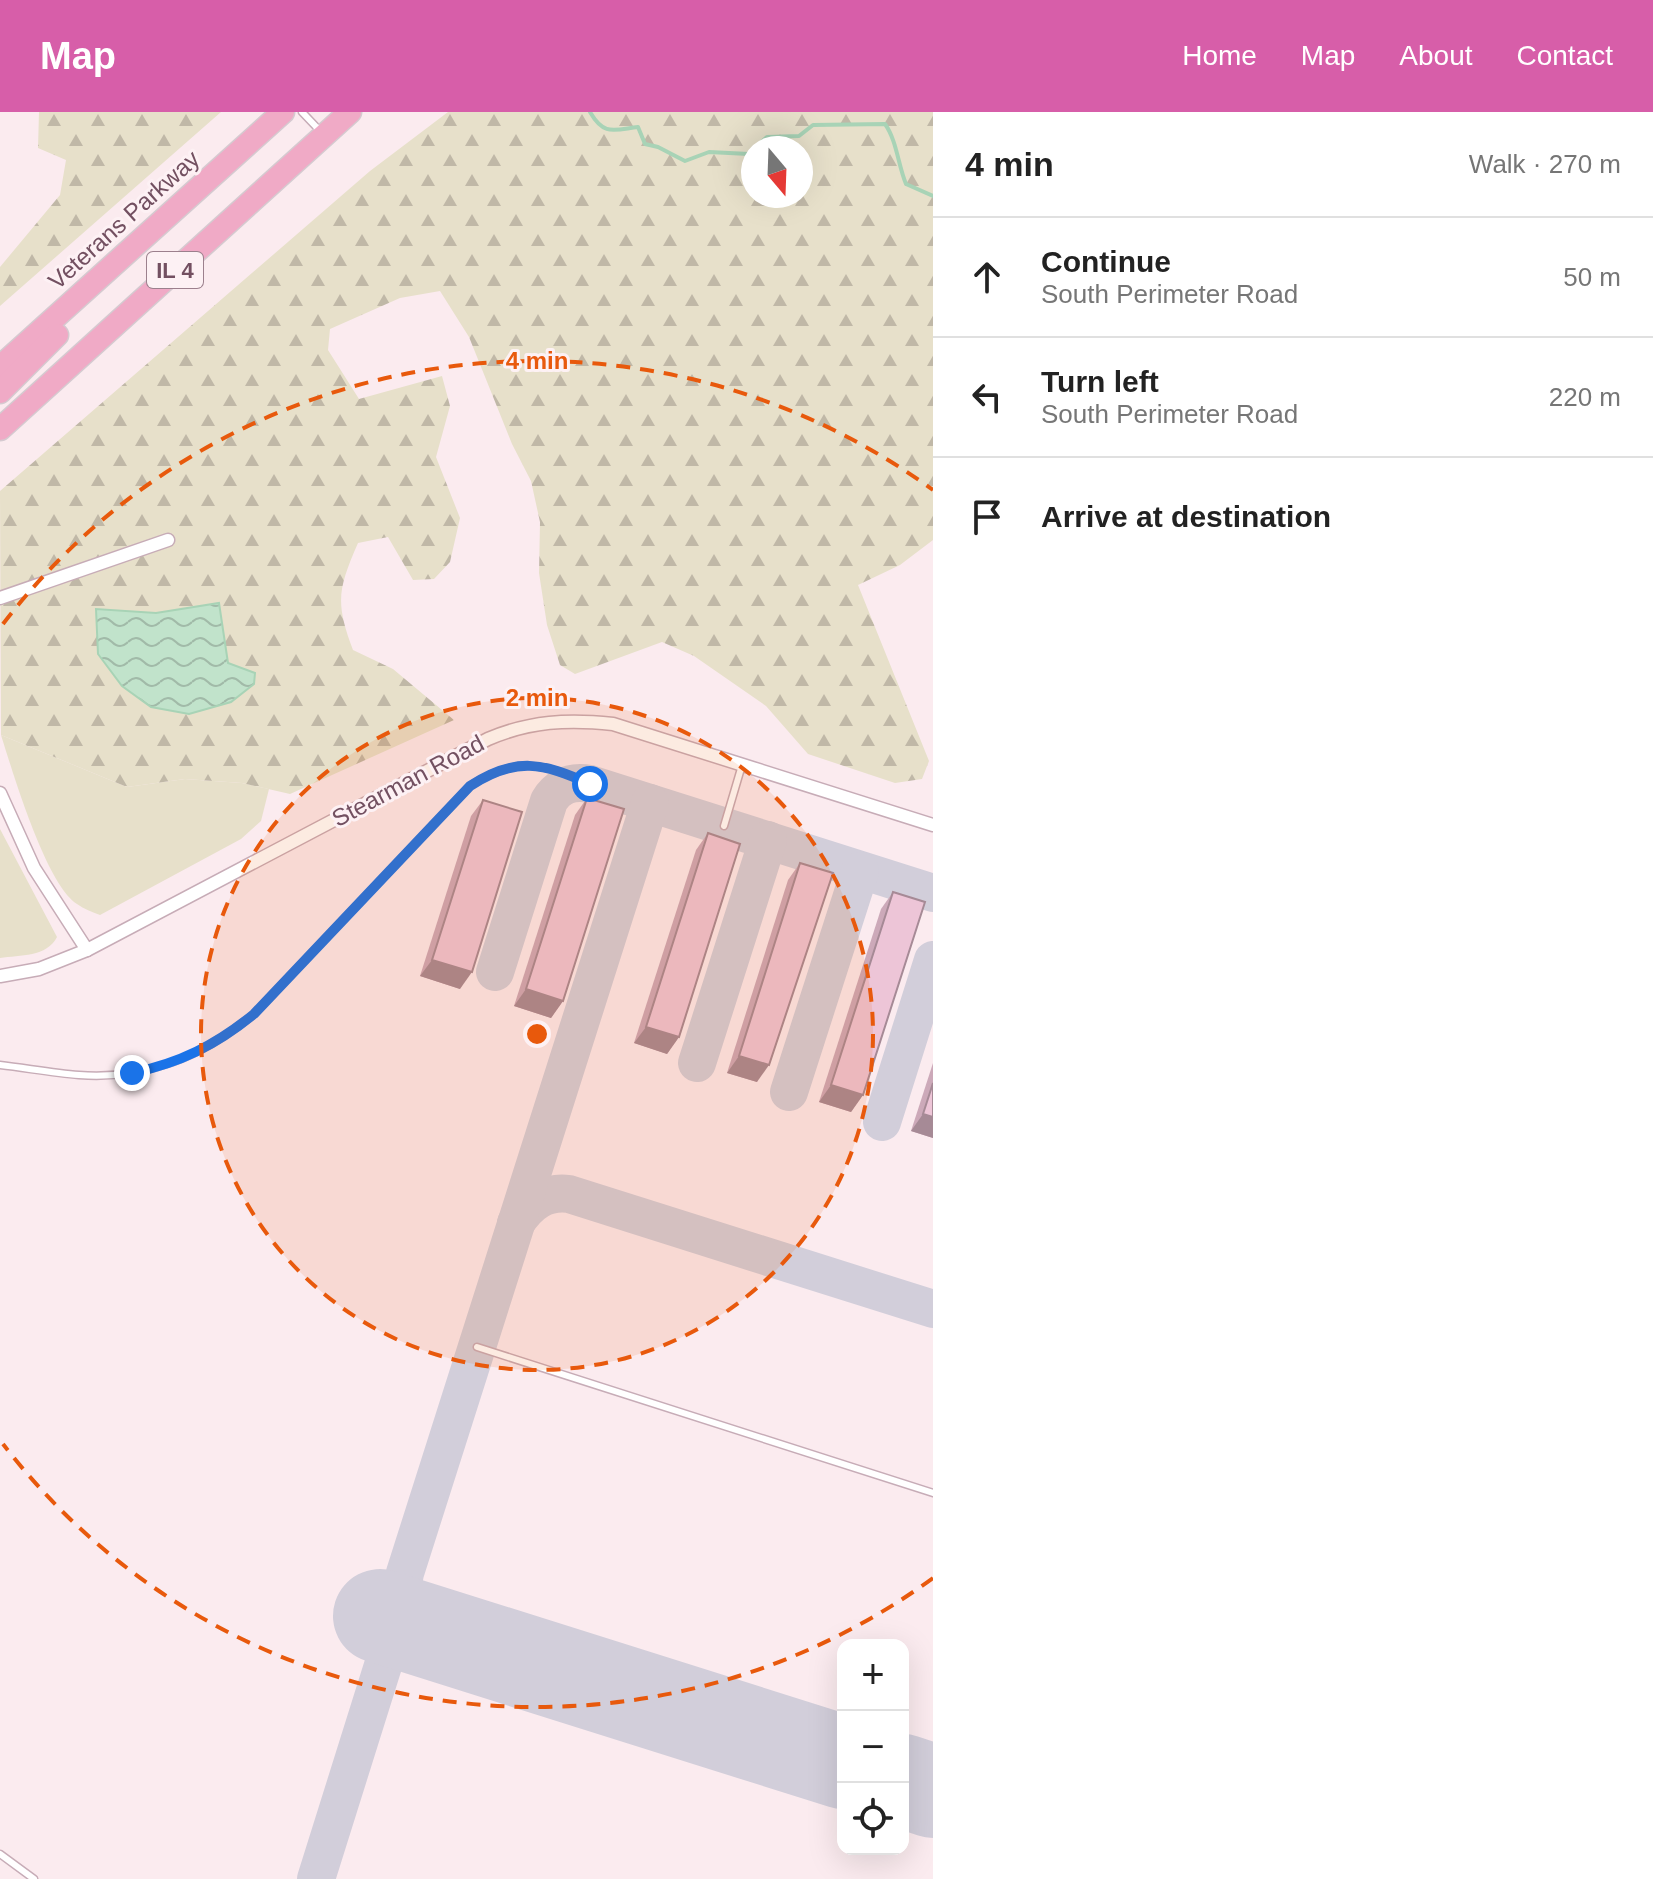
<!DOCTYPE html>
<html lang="en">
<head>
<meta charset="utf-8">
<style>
	body { margin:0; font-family:Arial,sans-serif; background:#f2f2f2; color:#222 }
	.controls { position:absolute; right:24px; bottom:24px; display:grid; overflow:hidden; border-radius:16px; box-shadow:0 8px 32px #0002 }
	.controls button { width:72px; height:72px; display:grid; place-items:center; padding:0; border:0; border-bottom:2px solid #e0e0e0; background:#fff; color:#222; font:40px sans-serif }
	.compass { position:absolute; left:741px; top:24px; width:72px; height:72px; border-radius:50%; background:#fff; box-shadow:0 8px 32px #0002; rotate:161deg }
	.stop { position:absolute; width:24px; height:24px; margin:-18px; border:6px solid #1a73e8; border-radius:50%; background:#fff }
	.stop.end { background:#1a73e8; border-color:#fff; box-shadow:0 2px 8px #0008 }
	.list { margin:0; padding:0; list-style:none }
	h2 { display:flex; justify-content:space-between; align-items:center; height:104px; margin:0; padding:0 32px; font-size:34px }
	h2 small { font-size:26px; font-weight:400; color:#767676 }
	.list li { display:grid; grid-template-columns:52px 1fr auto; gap:24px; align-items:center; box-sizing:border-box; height:120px; padding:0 32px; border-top:2px solid #e0e0e0 }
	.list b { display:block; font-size:30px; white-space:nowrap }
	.list p { margin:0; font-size:26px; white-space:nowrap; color:#767676 }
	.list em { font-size:26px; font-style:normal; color:#767676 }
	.icon { flex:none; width:44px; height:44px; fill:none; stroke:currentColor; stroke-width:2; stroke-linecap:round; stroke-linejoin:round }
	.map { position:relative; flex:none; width:933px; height:1767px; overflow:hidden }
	header { display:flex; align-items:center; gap:48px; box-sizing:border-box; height:112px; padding:0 40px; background:#d75ea9; color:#fff }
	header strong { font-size:38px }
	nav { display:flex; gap:44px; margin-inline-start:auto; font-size:28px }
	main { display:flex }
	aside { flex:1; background:#fff }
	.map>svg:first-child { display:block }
	.grass { fill:#e7e0ca }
	.forest { fill:url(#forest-firs); fill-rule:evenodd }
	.water { fill:url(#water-waves); stroke:#a8d3b6; stroke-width:2 }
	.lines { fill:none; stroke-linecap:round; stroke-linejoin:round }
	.stream { stroke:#a8d3b6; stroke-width:4 }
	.taxiway { stroke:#d2ceda; stroke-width:38 }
	.runway { stroke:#d2ceda; stroke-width:94 }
	.service-casing { stroke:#c7acb7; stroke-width:9 }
	.minor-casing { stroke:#c7acb7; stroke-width:15 }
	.trunk-casing { stroke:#d5cad0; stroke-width:25 }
	.service { stroke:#fff; stroke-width:6 }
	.minor { stroke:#fff; stroke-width:12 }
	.trunk { stroke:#f0aac6; stroke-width:22 }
	.wall { fill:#cca9b9 }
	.shaded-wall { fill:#a68a96 }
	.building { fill:#edc5d7; stroke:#a68a96; stroke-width:2 }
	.route { stroke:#1a73e8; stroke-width:10 }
	.ring { fill:none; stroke:#e8590c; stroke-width:4; stroke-dasharray:14 10 }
	.labels { text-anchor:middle; stroke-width:6; stroke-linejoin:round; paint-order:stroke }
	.shield { fill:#fdf1f4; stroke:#9c808d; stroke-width:2 }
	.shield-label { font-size:22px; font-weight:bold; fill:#735061 }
	.street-label { font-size:24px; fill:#735061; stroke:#fdf1f4 }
	.centre { fill:#e8590c; stroke:#fdf1f4; stroke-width:4 }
	.ring-label { font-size:24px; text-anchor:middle; font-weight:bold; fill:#e8590c; stroke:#fdf1f4; stroke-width:6; stroke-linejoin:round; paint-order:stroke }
</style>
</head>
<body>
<header>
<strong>Map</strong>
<nav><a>Home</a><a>Map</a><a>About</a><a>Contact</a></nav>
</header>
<main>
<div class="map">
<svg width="933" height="1767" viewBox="0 0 933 1767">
	<defs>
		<pattern id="forest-firs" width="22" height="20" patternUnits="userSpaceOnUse" patternTransform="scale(2)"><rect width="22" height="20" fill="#e7e0ca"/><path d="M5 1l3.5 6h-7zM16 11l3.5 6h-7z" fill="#c0b8a7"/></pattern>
		<pattern id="water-waves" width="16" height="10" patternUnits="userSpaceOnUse" patternTransform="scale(2)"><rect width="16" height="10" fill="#c1e3cb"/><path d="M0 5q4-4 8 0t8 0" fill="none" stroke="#a1baa8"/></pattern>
	</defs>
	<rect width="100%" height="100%" fill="#fbebef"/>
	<!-- grass -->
	<g class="grass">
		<path d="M1,623L127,675L185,667L242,671L269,677L261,709L241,727L100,803C92,800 84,797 77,792C46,772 13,661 1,623Z"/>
		<path d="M0,717L57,825C47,845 20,843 0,846Z"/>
	</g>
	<!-- forest -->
	<g class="forest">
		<polygon points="39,0 221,0 0,194 0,155 60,83 66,48 38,36"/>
		<path d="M448,0H933V428L900,453L858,473L929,649L922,667L895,671L808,642L766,594L694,544L662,530L575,562L560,553L547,513L539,461L540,410L531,369L512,332L469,225L440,179L400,186L330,217L328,238L359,287L442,264L450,294L436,345L460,406L450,450L434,467L413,468L388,425L358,431C338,477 335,490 353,538L393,557L454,608L290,682L242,671L185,667L127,675L1,623L0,379L370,59ZM753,36H801V84H753Z"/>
	</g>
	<!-- water -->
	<polygon class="water" points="219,491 228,551 255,561 254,572 231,590 189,602 151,595 122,574 98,542 96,497 156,501"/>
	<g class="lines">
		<!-- stream -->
		<g class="stream">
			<path d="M590,0C604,24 613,18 638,15L645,32L658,35L685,49L709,40L749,42L753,38"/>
			<path d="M755,36L767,25L799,24L813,13L885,12C897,29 898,53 906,72L933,84"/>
		</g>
		<!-- taxiway -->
		<g class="taxiway">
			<path d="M495,860L549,689C559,673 572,669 590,672L933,781"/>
			<polyline points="697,951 768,728"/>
			<polyline points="789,980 860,759"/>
			<polyline points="882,1010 933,848"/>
			<path d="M516,1111C529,1091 545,1079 569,1082L933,1197"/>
			<polyline points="316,1767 397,1509 405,1461 650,691"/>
		</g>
		<!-- runway -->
		<g class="runway">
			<polyline points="380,1504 843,1650"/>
			<polyline points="903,1669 933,1679"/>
		</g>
		<defs>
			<g id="service">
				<polyline points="302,0 322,21"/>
				<polyline points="724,714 742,653"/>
				<path d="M0,953C26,956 53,961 79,963C147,968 203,944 254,902L470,674C516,644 543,651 590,672"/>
				<polyline points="477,1235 933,1381"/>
				<polyline points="0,1742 34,1767"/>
			</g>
			<g id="minor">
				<polyline points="0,486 168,428"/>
				<polyline points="0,681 34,756 87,838"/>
				<path d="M0,864L39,857L87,838L488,627C530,609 568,607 613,612L933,713"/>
			</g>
			<g id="trunk">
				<polyline points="0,255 283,0"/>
				<polyline points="0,280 57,223"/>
				<polyline points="0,317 350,0"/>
			</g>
		</defs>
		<!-- service casing -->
		<use href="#service" class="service-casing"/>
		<!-- minor casing -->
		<use href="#minor" class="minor-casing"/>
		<!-- trunk casing -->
		<use href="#trunk" class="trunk-casing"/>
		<!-- service -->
		<use href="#service" class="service"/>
		<!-- minor -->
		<use href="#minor" class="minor"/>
		<!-- trunk -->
		<use href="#trunk" class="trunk"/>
	</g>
	<!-- wall -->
	<g class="wall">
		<polygon points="587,686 563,889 551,906 514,894 575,703"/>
		<polygon points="483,688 460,877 420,864 471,704"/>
		<polygon points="708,721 679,925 667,942 634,931 696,738"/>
		<polygon points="800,751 757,970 727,961 788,768"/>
		<polygon points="893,780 863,983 851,1000 819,990 881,797"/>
		<polygon points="933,951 933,1026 911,1019"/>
	</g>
	<!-- shaded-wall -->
	<g class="shaded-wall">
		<polygon points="432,848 472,860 460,877 420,864"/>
		<polygon points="526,877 563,889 551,906 514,894"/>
		<polygon points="646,915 679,925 667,942 634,931"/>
		<polygon points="739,944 769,953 757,970 727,961"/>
		<polygon points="831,973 863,983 851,1000 819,990"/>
		<polygon points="923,1002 933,1005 933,1026 911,1019"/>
	</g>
	<!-- building -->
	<g class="building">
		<polygon points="587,686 624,697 563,889 526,877"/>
		<polygon points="483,688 522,700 472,860 432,848"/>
		<polygon points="708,721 740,732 679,925 646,915"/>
		<polygon points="800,751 833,761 769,953 739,944"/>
		<polygon points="893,780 925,790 863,983 831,973"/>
		<polygon points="933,971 933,1005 923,1002"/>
	</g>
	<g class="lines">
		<!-- route -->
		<path class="route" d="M132,961C180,951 216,933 254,902L470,674C516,644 543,651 590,672"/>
	</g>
	<!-- distance rings -->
	<circle cx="537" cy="922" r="336" fill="#e8590c" fill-opacity=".12"/>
	<g class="ring">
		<circle cx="537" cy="922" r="336"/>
		<path d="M933 1466A673 673 0 0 1 3 1332M3 512A673 673 0 0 1 933 378"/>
	</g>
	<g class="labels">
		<!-- shield labels -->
		<rect class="shield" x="147" y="140" width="56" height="36" rx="6"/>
		<g class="shield-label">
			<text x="175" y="166">IL 4</text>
		</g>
		<!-- street labels -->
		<g class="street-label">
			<text transform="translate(124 108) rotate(-42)" y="8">Veterans Parkway</text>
			<text transform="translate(408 669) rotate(-28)" y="8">Stearman Road</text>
		</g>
	</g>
	<circle cx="537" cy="922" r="12" class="centre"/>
	<g class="ring-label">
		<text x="537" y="257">4 min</text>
		<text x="537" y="594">2 min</text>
	</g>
</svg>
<div class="controls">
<button>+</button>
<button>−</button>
<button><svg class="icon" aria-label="locate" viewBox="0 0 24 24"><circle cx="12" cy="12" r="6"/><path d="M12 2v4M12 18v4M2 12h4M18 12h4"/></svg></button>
</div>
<svg class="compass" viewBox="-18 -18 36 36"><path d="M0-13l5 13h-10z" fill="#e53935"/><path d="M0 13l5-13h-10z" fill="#767676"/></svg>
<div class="stop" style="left:590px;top:672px"></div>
<div class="stop end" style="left:132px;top:961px"></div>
</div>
<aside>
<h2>4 min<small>Walk · 270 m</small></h2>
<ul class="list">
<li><svg class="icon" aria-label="ahead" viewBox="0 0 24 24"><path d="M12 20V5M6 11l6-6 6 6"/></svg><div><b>Continue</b><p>South Perimeter Road</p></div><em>50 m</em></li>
<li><svg class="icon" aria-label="left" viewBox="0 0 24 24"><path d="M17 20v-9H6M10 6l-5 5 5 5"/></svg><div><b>Turn left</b><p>South Perimeter Road</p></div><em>220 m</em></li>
<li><svg class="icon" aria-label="arrive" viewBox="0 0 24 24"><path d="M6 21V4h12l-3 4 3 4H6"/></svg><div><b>Arrive at destination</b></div></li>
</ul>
</aside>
</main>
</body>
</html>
